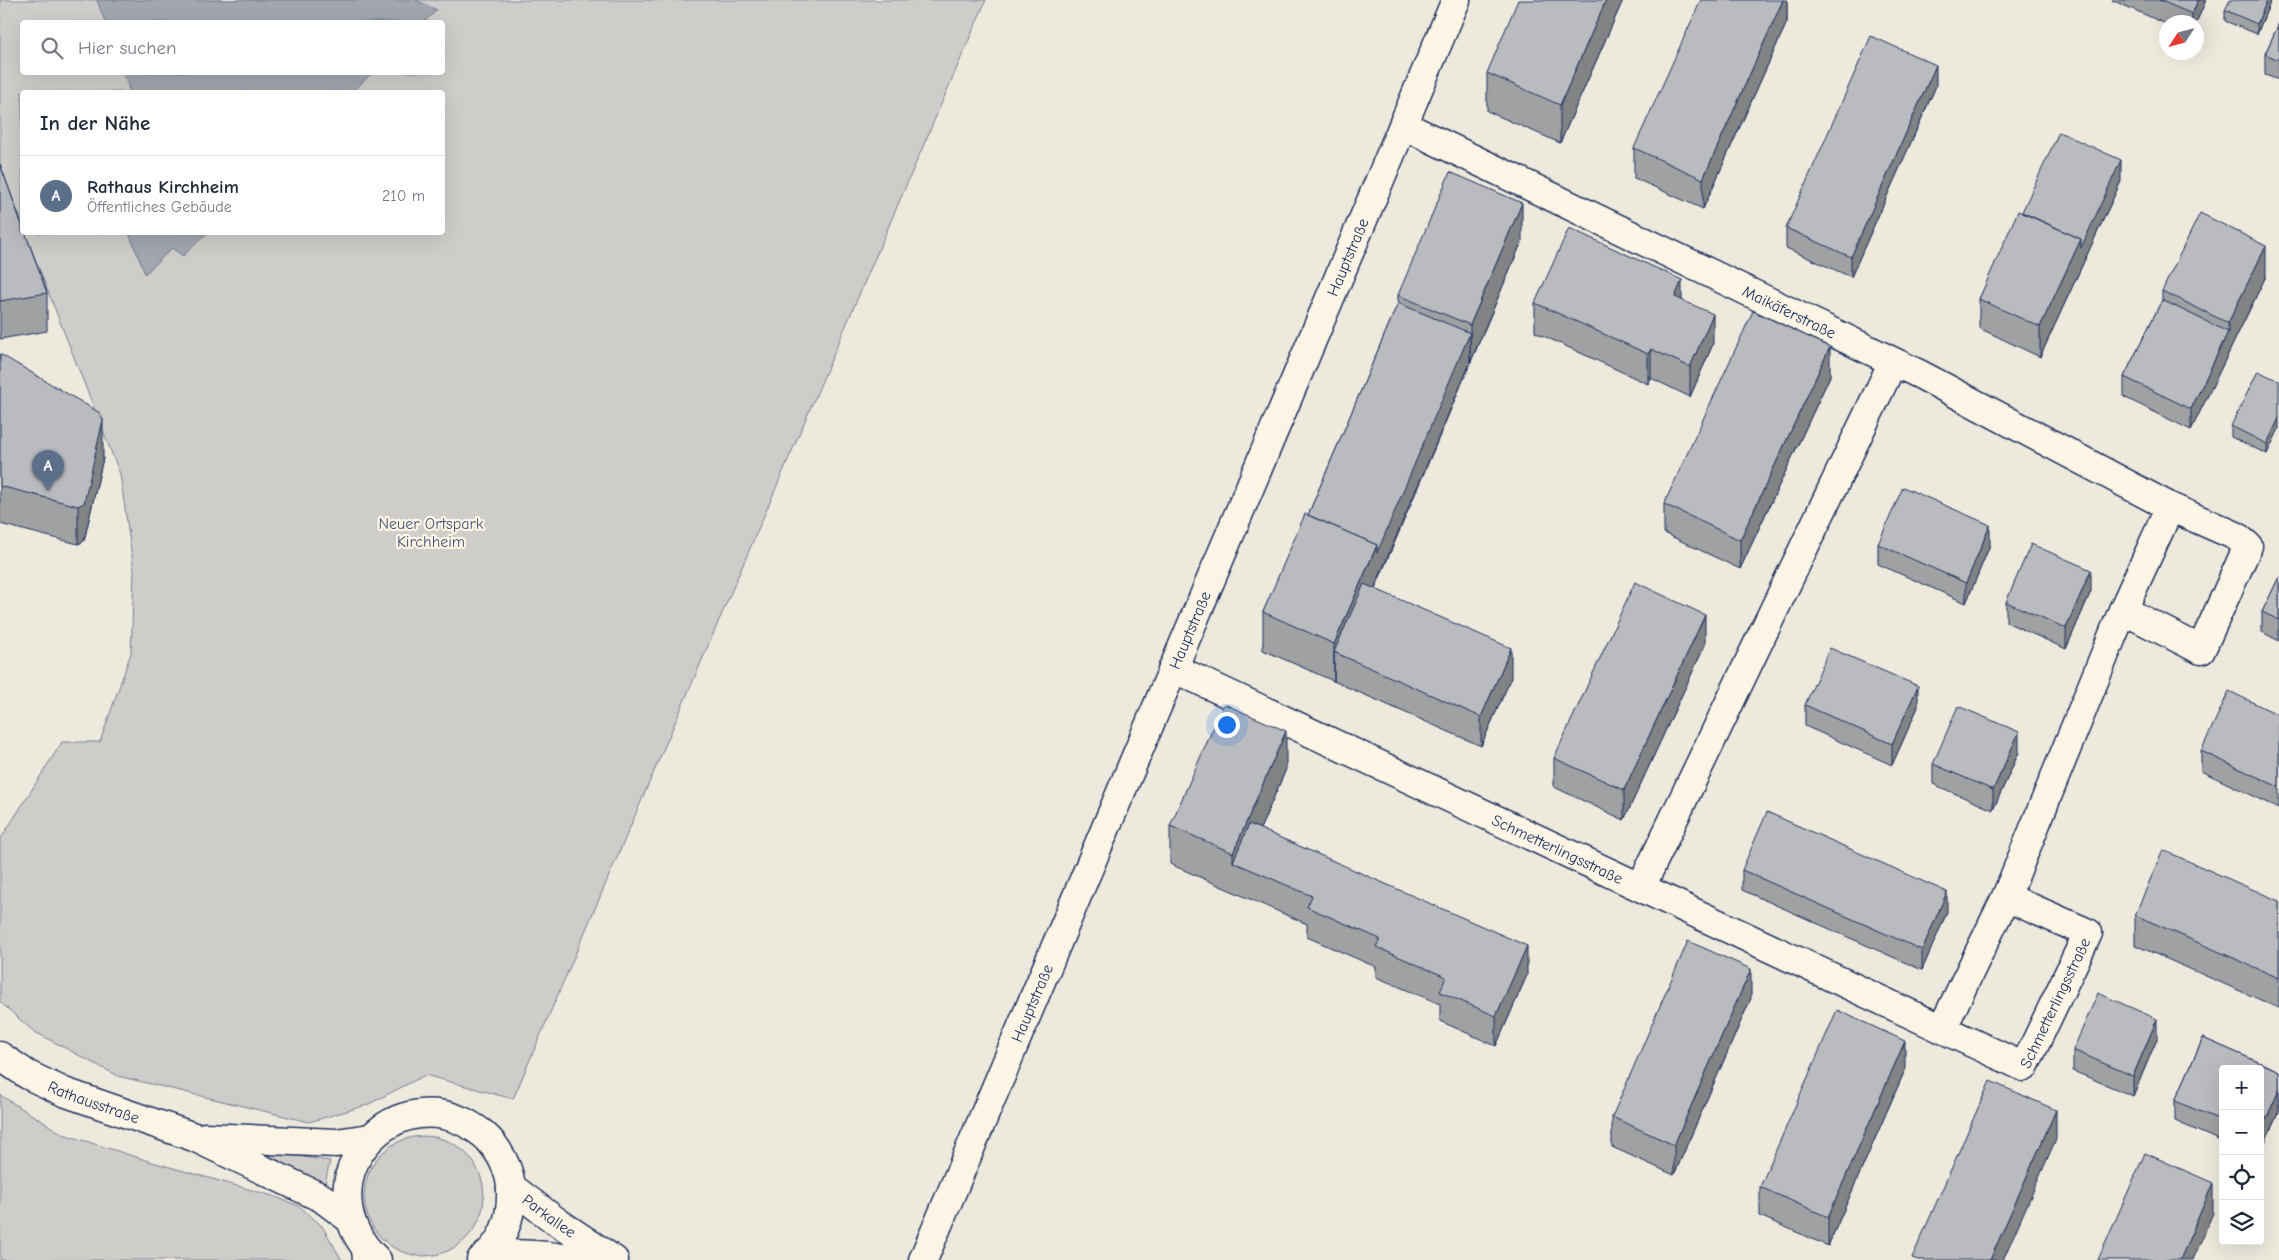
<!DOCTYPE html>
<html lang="de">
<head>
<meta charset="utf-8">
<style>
	body { margin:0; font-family:"Comic Neue",sans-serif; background:#f2f2f3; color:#1f2937 }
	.controls { position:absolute; right:15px; bottom:15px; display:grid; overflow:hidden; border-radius:5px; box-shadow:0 5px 20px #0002 }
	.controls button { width:45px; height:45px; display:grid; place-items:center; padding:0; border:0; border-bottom:1px solid #e0e1e3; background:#fff; color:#1f2937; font:25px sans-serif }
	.compass { position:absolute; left:2159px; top:15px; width:45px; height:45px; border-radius:50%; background:#fff; box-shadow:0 5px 20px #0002; rotate:234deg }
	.you { position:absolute; left:1226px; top:724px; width:18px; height:18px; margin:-12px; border:4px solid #fff; border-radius:50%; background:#1a73e8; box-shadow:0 0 0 8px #1a73e833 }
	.badge { display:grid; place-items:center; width:32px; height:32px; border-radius:50%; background:#c8321e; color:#fff; font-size:16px; font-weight:700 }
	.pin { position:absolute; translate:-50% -41px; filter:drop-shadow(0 1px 2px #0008) }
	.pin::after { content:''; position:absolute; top:26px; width:18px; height:15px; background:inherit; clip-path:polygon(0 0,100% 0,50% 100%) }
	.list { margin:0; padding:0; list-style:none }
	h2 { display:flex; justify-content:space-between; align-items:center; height:65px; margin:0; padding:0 20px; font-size:21px }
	h2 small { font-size:16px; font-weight:400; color:#747a83 }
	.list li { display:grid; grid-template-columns:32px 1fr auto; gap:15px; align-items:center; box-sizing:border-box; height:80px; padding:0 20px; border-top:1px solid #e0e1e3 }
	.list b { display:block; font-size:19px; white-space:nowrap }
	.list p { margin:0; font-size:16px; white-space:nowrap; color:#747a83 }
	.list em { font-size:16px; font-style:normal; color:#747a83 }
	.icon { flex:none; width:28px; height:28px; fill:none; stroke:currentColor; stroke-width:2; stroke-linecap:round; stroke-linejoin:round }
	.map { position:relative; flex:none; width:2279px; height:1260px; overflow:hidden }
	.search { position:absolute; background:#fff; box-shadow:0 5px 20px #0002; left:20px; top:20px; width:425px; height:55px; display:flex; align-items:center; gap:12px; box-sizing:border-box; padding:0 18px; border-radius:5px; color:#747a83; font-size:19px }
	.panel { position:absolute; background:#fff; box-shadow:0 5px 20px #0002; left:20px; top:90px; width:425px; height:145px; border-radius:5px }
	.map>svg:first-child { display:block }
	.green { fill:#cfcdca; stroke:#757e94; fill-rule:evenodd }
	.water { fill:#a2a7af; stroke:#6c778f }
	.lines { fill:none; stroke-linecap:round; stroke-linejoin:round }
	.minor-casing { stroke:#1b2f5e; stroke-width:31 }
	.major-casing { stroke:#1b2f5e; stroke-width:31 }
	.minor { stroke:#fcf5e5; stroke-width:28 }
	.major { stroke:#fcf5e5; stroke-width:28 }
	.wall { fill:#a0a1a3; stroke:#1b2f5e }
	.shaded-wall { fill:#828385; stroke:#1b2f5e }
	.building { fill:#babbbe; stroke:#1b2f5e }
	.labels { text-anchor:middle; stroke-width:4.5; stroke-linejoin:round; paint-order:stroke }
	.street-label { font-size:16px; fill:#1b2f5e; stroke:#fcf5e5 }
	.park-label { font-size:16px; fill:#485679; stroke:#fcf5e5 }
</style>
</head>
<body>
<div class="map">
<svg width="2279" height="1260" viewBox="0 0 2279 1260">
	<rect width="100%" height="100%" fill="#eee9dd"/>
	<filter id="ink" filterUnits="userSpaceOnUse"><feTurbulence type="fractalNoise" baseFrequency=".02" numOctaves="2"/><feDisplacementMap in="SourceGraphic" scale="10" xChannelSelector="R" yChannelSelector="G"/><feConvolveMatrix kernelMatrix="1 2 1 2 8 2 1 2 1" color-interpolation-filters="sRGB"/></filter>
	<g filter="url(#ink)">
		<!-- green -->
		<g class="green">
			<path d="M0,0H986L513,1099L425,1075L367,1105L309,1122L118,1076L33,1031L0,1002V840L62,742H100L131,653L134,571L120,474L25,233L442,232V92H22V227L0,170ZM22,22H442V72H22Z"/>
			<polygon points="0,1095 63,1134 152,1162 273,1196 299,1206 322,1226 342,1260 0,1260"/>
			<circle cx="424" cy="1196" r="60"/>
			<polygon points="271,1152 330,1161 325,1183 269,1166 266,1158"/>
		</g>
		<!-- water -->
		<g class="water">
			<polygon points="97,0 416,0 437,10 424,22 105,22"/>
			<polygon points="123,73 123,72 372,73 352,92 130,92"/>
			<polygon points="129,233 129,232 207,233 183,256 172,248 145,274"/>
		</g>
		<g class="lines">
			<defs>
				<g id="minor">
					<path id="s1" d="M1403,125L1921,375L2170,507L2236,536L2248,546L2201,650L2123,610L2170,507"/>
					<path id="s2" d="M1173,668C1457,801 1740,935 2024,1067L2088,933L2006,897L1942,1029"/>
					<polyline points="1641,887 1893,362"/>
					<polyline points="2006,897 2123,610"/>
					<path id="s3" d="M0,1056L28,1075L64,1092L194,1137L322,1198L350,1219"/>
					<polyline points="205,1137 336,1143 370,1138"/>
					<path id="s4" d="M511,1187L556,1221L614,1260"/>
					<path d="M486,1256C518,1253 543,1254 576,1260"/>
					<path d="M377,1260C296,1182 397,1066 483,1134C498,1147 511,1170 511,1190C512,1217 503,1243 481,1260"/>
					<path id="s5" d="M923,1260L1456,0"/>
				</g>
				<polyline id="major" points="366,1249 367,1260"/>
			</defs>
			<!-- minor casing -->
			<use href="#minor" class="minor-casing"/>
			<!-- major casing -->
			<use href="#major" class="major-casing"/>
			<!-- minor -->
			<use href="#minor" class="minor"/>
			<!-- major -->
			<use href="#major" class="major"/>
		</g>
		<!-- wall -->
		<g class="wall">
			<polygon points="1623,0 1560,143 1487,111 1487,73"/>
			<polygon points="1787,0 1787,22 1703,209 1634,178 1634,148"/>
			<polygon points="2112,0 2206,0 2196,23 2166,22 2166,24"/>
			<polygon points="2271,0 2257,34 2225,21 2225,10"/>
			<polygon points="2279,23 2279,80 2265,75 2265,54"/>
			<polygon points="1936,86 1851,277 1786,248 1786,228"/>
			<polygon points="0,164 47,293 47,331 0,339"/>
			<polygon points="2121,181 2040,357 1979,328 1979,299 2022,212"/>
			<polygon points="1522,241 1375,589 1511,678 1481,746 1263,650 1263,612 1308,515 1398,303 1398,295"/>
			<polygon points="2266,276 2191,430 2124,397 2124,377 2162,300 2162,291"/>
			<polygon points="1682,300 1713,344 1690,397 1651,378 1648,384 1535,332 1535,303"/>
			<polygon points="0,354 103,458 84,541 78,544 0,524"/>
			<polygon points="1830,376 1740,569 1664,533 1664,504"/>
			<polygon points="2279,381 2267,454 2231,437 2231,426"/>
			<polygon points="1878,544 1990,545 1966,603 1878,564"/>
			<polygon points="2279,577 2279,641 2262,632 2262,612"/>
			<polygon points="2091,591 2066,649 2006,622 2006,602"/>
			<polygon points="1705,645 1624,820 1554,787 1554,758"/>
			<polygon points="1805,705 1918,707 1892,765 1805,726"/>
			<polygon points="2279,715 2279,808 2201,771 2201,751"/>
			<polygon points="2019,752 1993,810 1933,784 1933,764"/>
			<polygon points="1286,769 1260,829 1527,975 1496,1046 1440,1021 1440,1004 1376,977 1376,967 1307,937 1307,924 1170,864 1170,826"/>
			<polygon points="1742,870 1947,912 1922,970 1742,890"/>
			<polygon points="2279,901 2279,1008 2135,945 2135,915"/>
			<polygon points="1751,998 1674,1175 1612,1147 1612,1117"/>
			<polygon points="2203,1038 2279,1071 2279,1111 2260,1153 2260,1069 2223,1069 2223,1142 2175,1121 2175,1101"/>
			<polygon points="2157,1039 2133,1096 2073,1071 2073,1050"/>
			<polygon points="1905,1070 1828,1246 1760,1216 1760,1187"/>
		</g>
		<!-- shaded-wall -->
		<g class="shaded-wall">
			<polygon points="1606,0 1623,0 1560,143 1560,105"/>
			<polygon points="1783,0 1787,0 1787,22 1703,209 1703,179"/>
			<polygon points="2198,0 2206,0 2196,23 2192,22 2192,14"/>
			<polygon points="2267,0 2271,0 2257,34 2257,24"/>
			<polygon points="1936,65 1936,86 1851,277 1851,257"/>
			<polygon points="2121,160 2121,181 2040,357 2040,327 2081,239"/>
			<polygon points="1522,203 1522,241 1470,363 1470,325"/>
			<polygon points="2266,246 2266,276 2191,430 2191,409 2228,332 2228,323"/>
			<polygon points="1682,280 1682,310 1675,297"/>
			<polygon points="1713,314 1713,344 1690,397 1690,367"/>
			<polygon points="1470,333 1470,363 1345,657 1334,652 1334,682 1334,644"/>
			<polygon points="1830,347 1830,376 1740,569 1740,540"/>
			<polygon points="1651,349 1651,378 1648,384 1648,354"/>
			<polygon points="2279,418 2279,429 2267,454 2267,444"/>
			<polygon points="103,420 103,458 84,541 78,544 78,506"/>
			<polygon points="1990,525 1990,545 1966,603 1966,583"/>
			<polygon points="2091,570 2091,591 2066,649 2066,628"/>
			<polygon points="1705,615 1705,645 1624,820 1624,790"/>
			<polygon points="1511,648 1511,678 1481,746 1481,717"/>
			<polygon points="1918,686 1918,707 1892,765 1892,744"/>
			<polygon points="1286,731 1286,769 1244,866 1233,862 1233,853"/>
			<polygon points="2019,732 2019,752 1993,810 1993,790"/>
			<polygon points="1947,892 1947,912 1922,970 1922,950"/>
			<polygon points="1527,946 1527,975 1496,1046 1496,1016"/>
			<polygon points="1751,969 1751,998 1674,1175 1674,1145"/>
			<polygon points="2157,1019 2157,1039 2133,1096 2133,1076"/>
			<polygon points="1905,1041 1905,1070 1828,1246 1828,1217"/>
			<polygon points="2279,1090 2279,1111 2260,1153 2260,1133"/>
			<polygon points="2056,1110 2056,1139 2003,1260 1990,1260"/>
			<polygon points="2213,1183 2213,1213 2193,1260 2180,1260"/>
		</g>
		<!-- building -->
		<g class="building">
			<polygon points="1518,0 1606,0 1560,105 1487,73"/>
			<polygon points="1701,0 1783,0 1703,179 1634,148"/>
			<polygon points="2159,0 2198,0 2192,14"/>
			<polygon points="2230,0 2267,0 2257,24 2225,10"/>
			<polygon points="2279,23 2279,60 2265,54"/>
			<polygon points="1871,36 1936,65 1851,257 1786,228"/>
			<polygon points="2059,132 2121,160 2081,248 2081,239 2022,212"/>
			<polygon points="0,164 22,225 22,232 25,232 47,293 0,301"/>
			<polygon points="1450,172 1522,203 1470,325 1398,295"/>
			<polygon points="2018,211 2081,239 2040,327 1979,299"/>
			<polygon points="2200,213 2266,246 2228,323 2162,291"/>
			<polygon points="1569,228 1682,280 1675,297 1713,314 1690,367 1651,349 1648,354 1535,303"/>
			<polygon points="2162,300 2228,332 2191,409 2124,377"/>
			<polygon points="1398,303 1470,333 1377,553 1377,545 1308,515"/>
			<polygon points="1753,311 1830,347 1740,540 1664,504"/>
			<polygon points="0,354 100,413 103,420 84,503 78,506 0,486"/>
			<polygon points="2258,371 2279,381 2279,418 2267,444 2231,426"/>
			<polygon points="1903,487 1990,525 1966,583 1878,544"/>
			<polygon points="1305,514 1377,545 1334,644 1263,612"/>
			<polygon points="2031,544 2091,570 2066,628 2006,602"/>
			<polygon points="2279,577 2279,620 2262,612"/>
			<polygon points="1635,582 1705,615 1624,790 1554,758"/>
			<polygon points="1364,584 1511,648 1481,717 1334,652"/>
			<polygon points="1830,648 1918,686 1892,744 1805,705"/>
			<polygon points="2229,691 2279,715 2279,787 2201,751"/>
			<polygon points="1224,704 1286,731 1233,853 1170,826"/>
			<polygon points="1958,706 2019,732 1993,790 1933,764"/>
			<polygon points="1767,812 1947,892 1922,950 1742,870"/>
			<polygon points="1249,824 1527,946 1496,1016 1440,992 1446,977 1376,947 1380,939 1307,907 1312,896 1233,862"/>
			<polygon points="2163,850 2279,901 2279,978 2135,915"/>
			<polygon points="1688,941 1751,969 1674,1145 1612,1117"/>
			<polygon points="2098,993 2157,1019 2133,1076 2073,1050"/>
			<polygon points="1837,1010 1905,1041 1828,1217 1760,1187"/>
			<polygon points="2203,1038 2279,1071 2279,1090 2260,1133 2260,1069 2223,1069 2223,1121 2175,1101"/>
			<polygon points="1990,1081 2056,1110 1990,1260 1918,1260 1912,1258"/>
			<polygon points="2145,1153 2213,1183 2180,1260 2098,1260"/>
		</g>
	</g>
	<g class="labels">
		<!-- street labels -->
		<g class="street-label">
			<text dy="6" stroke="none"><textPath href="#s5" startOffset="1089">Hauptstraße</textPath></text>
			<text dy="6" stroke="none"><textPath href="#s1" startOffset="429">Maikäferstraße</textPath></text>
			<text dy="6" stroke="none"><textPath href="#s5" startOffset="684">Hauptstraße</textPath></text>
			<text dy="6" stroke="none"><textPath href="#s2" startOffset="425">Schmetterlingsstraße</textPath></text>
			<text dy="6" stroke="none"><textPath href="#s2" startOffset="1011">Schmetterlingsstraße</textPath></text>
			<text dy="6" stroke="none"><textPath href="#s5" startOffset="279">Hauptstraße</textPath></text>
			<text dy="6" stroke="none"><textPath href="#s3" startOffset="105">Rathausstraße</textPath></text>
			<text dy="6" stroke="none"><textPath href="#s4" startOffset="48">Parkallee</textPath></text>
		</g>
		<!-- park labels -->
		<g class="park-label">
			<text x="431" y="529">Neuer Ortspark<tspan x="431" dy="18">Kirchheim</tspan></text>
		</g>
	</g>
</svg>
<div class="controls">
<button>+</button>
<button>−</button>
<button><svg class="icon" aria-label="locate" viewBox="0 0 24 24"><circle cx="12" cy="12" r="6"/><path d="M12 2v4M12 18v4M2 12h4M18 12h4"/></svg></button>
<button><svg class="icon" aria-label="layers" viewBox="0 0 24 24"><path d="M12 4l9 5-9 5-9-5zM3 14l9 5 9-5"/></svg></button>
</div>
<svg class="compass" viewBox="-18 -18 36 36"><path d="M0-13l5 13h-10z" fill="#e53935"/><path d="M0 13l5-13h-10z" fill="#747a83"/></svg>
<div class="you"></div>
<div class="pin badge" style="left:48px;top:491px;background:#5c6f8a">A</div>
<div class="search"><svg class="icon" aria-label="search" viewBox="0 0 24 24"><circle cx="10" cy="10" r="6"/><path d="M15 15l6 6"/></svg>Hier suchen</div>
<section class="panel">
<h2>In der Nähe<small></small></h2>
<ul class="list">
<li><span class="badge" style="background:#5c6f8a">A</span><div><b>Rathaus Kirchheim</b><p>Öffentliches Gebäude</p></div><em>210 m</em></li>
</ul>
</section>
</div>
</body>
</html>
